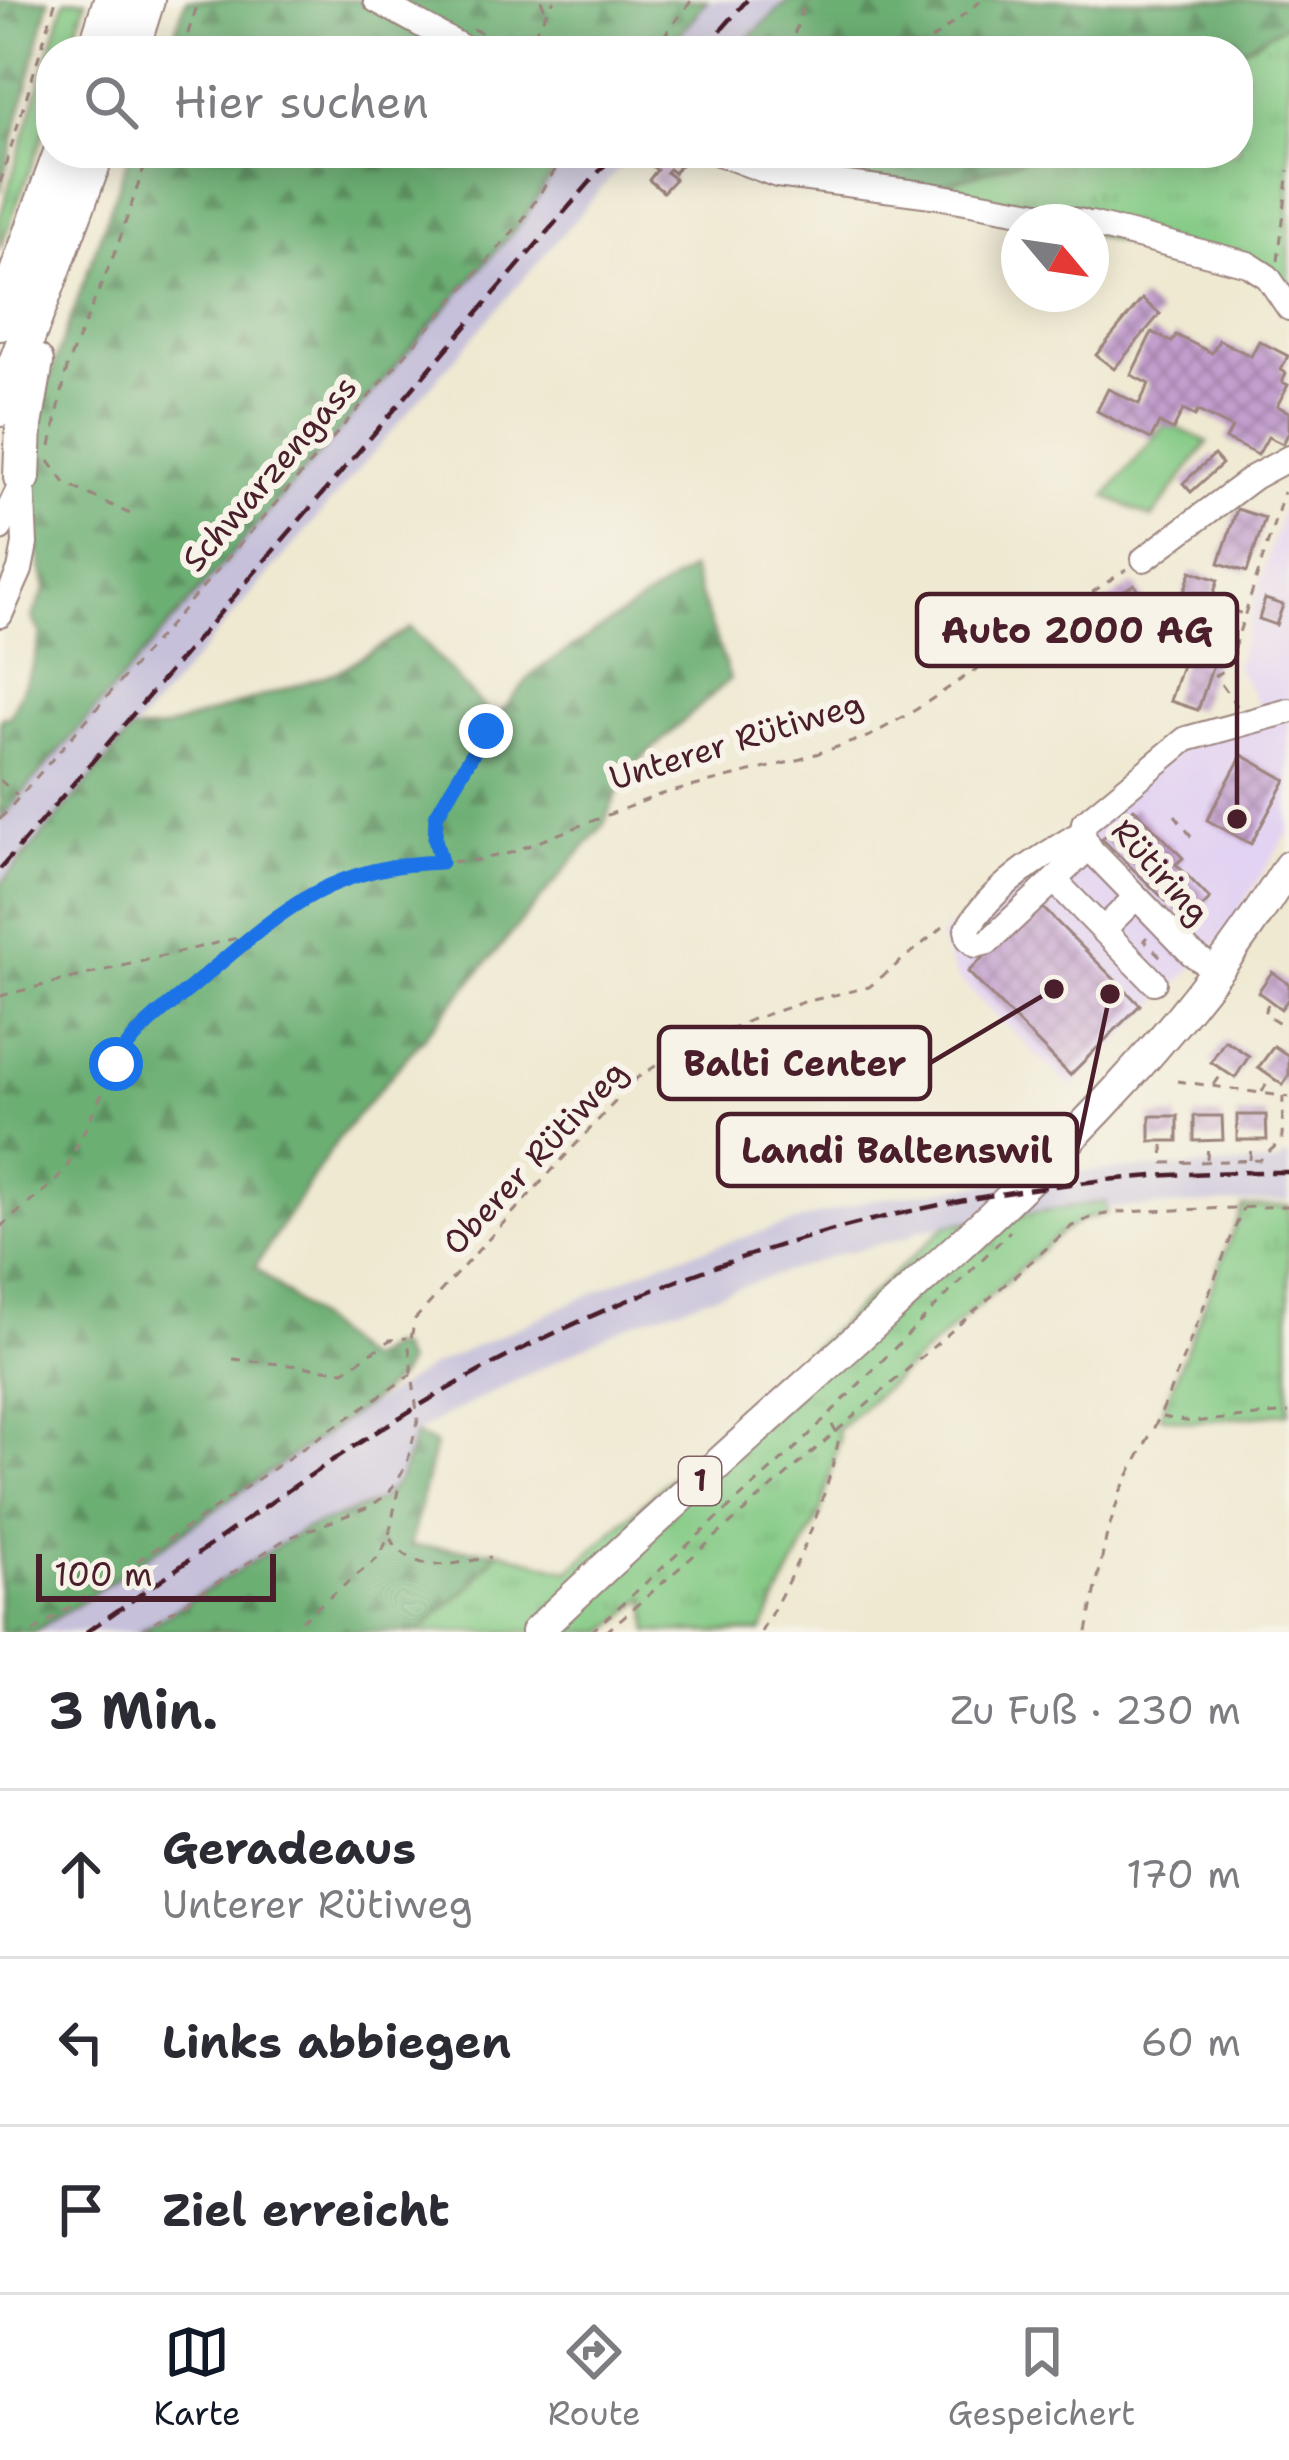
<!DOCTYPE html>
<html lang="de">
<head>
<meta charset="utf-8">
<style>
	body { margin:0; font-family:"Shantell Sans",sans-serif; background:#f2f2f3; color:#2b2b33 }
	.compass { position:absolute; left:1001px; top:204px; width:108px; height:108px; border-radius:50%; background:#fff; box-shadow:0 6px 30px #0003; rotate:119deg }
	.scale { position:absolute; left:36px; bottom:30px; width:240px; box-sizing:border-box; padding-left:12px; border:6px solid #4a1f2b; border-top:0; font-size:33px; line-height:42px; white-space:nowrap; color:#4a1f2b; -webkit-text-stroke:9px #f7f3e8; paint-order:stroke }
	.stop { position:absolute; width:36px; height:36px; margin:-27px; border:9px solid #1a73e8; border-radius:50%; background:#fff }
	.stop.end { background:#1a73e8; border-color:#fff; box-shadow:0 3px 12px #0008 }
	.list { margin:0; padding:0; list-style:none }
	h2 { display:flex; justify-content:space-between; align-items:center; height:156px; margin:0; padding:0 48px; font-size:51px }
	h2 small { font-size:39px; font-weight:400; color:#7c7c81 }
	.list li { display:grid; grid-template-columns:78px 1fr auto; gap:36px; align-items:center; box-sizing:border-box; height:168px; padding:0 48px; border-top:3px solid #e1e1e2 }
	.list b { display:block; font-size:45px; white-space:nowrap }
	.list p { margin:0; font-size:39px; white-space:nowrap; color:#7c7c81 }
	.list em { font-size:39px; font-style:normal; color:#7c7c81 }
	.icon { flex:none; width:66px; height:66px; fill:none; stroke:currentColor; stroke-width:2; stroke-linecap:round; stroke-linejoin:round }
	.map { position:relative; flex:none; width:1289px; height:1632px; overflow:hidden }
	.search { position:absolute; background:#fff; box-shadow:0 6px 30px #0003; left:36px; right:36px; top:36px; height:132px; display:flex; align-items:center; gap:30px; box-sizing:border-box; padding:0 42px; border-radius:48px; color:#7c7c81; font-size:45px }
	.sheet { height:660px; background:#fff }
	nav { display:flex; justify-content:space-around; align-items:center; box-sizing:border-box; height:168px; border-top:3px solid #e1e1e2; background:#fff; font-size:33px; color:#7c7c81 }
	nav a { display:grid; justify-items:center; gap:6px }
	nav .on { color:#111827 }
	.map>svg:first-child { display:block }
	.built { fill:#e3d3f2 }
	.industrial { fill:#c6c0da }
	.grass { fill:url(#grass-tufts); stroke:#687558; stroke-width:3 }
	.forest { fill:url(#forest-firs); stroke:#5b674f; stroke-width:3 }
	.park { fill:#85cb86; stroke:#687558; stroke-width:3 }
	.building { fill:url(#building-cross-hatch) }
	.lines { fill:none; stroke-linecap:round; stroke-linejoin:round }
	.minor-casing { stroke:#9c847e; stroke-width:28 }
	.major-casing { stroke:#9c847e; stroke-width:34 }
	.highway-casing { stroke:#9c847e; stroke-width:40 }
	.path { stroke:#9c847e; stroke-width:3; stroke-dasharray:9 9; stroke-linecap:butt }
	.minor { stroke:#fff; stroke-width:24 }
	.major { stroke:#fff; stroke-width:30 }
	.highway { stroke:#fff; stroke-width:36 }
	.rail { stroke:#4a1f2b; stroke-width:4.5; stroke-dasharray:18 9; stroke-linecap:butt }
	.route { stroke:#1a73e8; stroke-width:15 }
	.labels { text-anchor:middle; stroke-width:12; stroke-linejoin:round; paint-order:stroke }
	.shield { fill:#f7f3e8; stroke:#7e5f64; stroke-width:3 }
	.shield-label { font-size:30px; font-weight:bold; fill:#4a1f2b }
	.street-label { font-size:33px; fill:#4a1f2b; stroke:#f7f3e8 }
	.leader { fill:none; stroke:#4a1f2b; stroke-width:4.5 }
	.callout-dot { fill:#4a1f2b; stroke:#f7f3e8; stroke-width:4.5 }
	.callout { fill:#f7f3e8; stroke:#4a1f2b; stroke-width:4.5 }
	.callout-label { font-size:36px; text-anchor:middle; font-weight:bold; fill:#4a1f2b }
</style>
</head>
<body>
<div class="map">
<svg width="1289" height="1632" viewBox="0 0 1289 1632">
	<defs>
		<pattern id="grass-tufts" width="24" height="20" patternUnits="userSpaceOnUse" patternTransform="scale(3)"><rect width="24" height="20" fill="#85cb86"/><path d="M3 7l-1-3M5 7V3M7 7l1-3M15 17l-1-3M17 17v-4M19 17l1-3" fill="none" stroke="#74ae74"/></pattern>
		<pattern id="forest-firs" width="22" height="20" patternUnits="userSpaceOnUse" patternTransform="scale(3)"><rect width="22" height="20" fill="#6caf73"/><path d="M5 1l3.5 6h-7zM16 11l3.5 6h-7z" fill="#5b8e5f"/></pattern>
		<pattern id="building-cross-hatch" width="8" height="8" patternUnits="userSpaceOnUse" patternTransform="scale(3)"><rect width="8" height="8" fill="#c39fce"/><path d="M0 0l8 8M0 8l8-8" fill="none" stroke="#a081a7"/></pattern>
	</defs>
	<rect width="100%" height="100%" fill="#f7f3e8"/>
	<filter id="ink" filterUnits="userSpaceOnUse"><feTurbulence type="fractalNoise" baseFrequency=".00833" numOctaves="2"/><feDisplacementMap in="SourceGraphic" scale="24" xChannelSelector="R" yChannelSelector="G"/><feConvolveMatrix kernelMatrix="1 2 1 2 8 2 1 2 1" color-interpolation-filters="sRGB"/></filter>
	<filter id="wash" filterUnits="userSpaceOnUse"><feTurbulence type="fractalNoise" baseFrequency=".004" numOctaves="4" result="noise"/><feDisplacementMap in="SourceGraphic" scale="48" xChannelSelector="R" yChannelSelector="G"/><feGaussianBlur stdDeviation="2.7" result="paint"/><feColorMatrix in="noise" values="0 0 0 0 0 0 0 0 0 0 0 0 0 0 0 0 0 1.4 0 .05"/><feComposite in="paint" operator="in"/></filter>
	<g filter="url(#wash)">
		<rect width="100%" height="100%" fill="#efe9d1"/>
		<!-- built -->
		<polygon class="built" points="1289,485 1289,832 1218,943 1071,1088 957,977 939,937 1058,839 1182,749 1260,707 1236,666"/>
		<!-- industrial -->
		<g class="industrial">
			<polygon points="707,0 789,0 735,51 667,51"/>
			<polygon points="566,153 632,153 0,885 0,819 522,221"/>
			<polygon points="1285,1157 1289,1157 1289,1201 1106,1208 1104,1202 917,1230 911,1236 833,1256 637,1321 448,1414 415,1434 400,1478 380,1501 303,1530 139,1632 33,1632 114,1580 267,1471 430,1367 664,1261 869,1200 1069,1172 1277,1163"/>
		</g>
		<!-- grass -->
		<g class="grass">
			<polygon points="65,0 86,0 70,51 51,51 51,114 0,249 0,217"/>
			<polygon points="1289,22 1289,287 1276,287 1268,277 916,193 1042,153 1238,153 1238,52"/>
			<polygon points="1105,1202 1107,1213 1083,1220 1062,1232 837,1430 839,1440 820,1514 761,1632 649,1632 646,1597 606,1632 416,1632 473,1584 498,1551 569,1571 947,1225"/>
			<polygon points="1289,1206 1289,1413 1191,1422 1160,1416 1243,1207"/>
		</g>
		<!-- forest -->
		<g class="forest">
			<polygon points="0,0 49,0 0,192"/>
			<polygon points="186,0 707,0 667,51 168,51"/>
			<polygon points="789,0 1289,0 1289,22 1238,51 735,51"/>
			<polygon points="130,153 566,153 522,221 0,819 0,722 3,716 9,718 33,665 41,634 32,618 46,588 34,533 30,467 46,388"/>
			<polygon points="718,153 1042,153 916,193"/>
			<polygon points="691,569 730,679 626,773 604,824 340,1136 255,1267 365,1361 389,1347 397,1347 406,1364 397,1379 368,1404 78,1604 33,1632 0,1632 0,885 131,732 162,729 337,672 411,628 495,720 533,673"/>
			<polygon points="415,1434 435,1444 410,1546 498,1551 473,1584 416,1632 139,1632 303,1530 380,1501 400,1478"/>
		</g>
		<!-- park -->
		<polygon class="park" points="1166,423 1208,442 1152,518 1106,496"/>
		<g id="blocks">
			<!-- building -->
			<g class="building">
				<polygon points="655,153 674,153 683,161 674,173 669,169 666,172 675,179 663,192 649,180 657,170 647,162"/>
				<polygon points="1142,299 1160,314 1114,369 1096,355"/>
				<polygon points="1152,332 1172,342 1176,335 1212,353 1219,340 1251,356 1259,341 1288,356 1281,370 1286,373 1282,382 1288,385 1277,406 1289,412 1289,432 1283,444 1268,437 1258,455 1226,439 1232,428 1198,411 1195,416 1183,410 1173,430 1159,423 1151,439 1097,411 1108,389 1139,404 1149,384 1131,375"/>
				<polygon points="1214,455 1222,464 1191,492 1183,483"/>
				<polygon points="1237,509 1265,518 1247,572 1219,563"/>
				<polygon points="1191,571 1218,580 1201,634 1173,625"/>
				<polygon points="1134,584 1152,613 1119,634 1101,605"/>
				<polygon points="1265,599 1283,605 1276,625 1259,619"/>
				<polygon points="1188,647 1216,656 1198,710 1170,701"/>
				<polygon points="1242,755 1286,780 1251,844 1207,820"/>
				<polygon points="1134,808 1183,858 1176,864 1210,899 1188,922 1102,839"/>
				<polygon points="1038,903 1140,1005 1070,1075 968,972"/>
				<polygon points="1272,972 1289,984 1289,998 1281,1009 1258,992"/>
				<polygon points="1225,1040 1249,1056 1235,1078 1211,1062"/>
				<polygon points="1274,1046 1289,1056 1289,1075 1283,1085 1258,1068"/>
				<polygon points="1237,1115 1266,1115 1267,1140 1237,1140"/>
				<rect x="1150" y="1116" width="28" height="25"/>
				<polygon points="1194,1116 1222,1116 1223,1140 1194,1141"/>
			</g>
		</g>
	</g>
	<g filter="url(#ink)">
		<use href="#blocks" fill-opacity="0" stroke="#9c847e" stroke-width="3"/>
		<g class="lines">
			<defs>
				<g id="minor">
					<polyline points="376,0 469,51"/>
					<polyline points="718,153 777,175 932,195 1083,222"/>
					<polyline points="1091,224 1248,264 1268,277 1289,308"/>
					<polyline points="0,528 20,487"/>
					<polyline points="1144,559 1254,477 1289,458"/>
					<polyline points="0,615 20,570 25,544 22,477"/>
					<path d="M1083,832C1042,856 991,887 967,930L969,939L976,945L988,942L1082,854L1091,850"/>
					<polyline points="1062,888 1103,930"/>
					<polyline points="1136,897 1103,930 1154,982"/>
					<polyline points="1218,972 1191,953 1091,850 1083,836 1084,823 1186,739 1289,711"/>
				</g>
				<path id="major" d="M536,1632C648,1525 765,1422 880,1318C1038,1175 1175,1049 1289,866"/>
				<g id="highway">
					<polyline points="96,51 112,0"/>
					<polyline points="130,51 146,0"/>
					<polyline points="0,322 62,153"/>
					<polyline points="0,408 96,153"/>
					<polyline points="22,477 24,425 35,362"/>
				</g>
			</defs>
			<!-- minor casing -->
			<use href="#minor" class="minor-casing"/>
			<!-- major casing -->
			<use href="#major" class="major-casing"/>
			<!-- highway casing -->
			<use href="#highway" class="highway-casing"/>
			<!-- path -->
			<g class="path">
				<polyline points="541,0 547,15"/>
				<polyline points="473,29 521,51"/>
				<polyline points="524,50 554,0"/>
				<polyline points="182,51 199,0"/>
				<polyline points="652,51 692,0"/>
				<polyline points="789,51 802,10 809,0"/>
				<polyline points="917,51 982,0"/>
				<polyline points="869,153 899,169"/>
				<polyline points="0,183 56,0"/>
				<polyline points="1278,261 1289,170"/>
				<polyline points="51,446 68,363 116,250 149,153"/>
				<polyline points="49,461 65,483 134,516"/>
				<polyline points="1215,605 1243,614"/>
				<polyline points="1237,706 1215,676 1228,667 1284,492"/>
				<polyline points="0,780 17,795"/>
				<polyline points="1175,815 1194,840"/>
				<polyline points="0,819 522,221 566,153"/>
				<polyline points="440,860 434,831 437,816 486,731 488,715"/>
				<polyline points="1147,937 1144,940 1161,957 1158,960"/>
				<polyline points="0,996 249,935"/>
				<polyline points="1268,1004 1264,1013 1289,1029"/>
				<polyline points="1177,1081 1289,1097"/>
				<polyline points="1214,1085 1223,1072"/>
				<polyline points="1262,1092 1269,1079"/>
				<polyline points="1163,1145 1164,1163 1260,1160 1282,1140 1283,1096"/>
				<polyline points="1207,1159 1208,1143"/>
				<polyline points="1250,1160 1251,1145"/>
				<polyline points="0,1227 55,1182 68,1165 116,1064 138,1032 267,921 324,887 363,872 393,865 477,860 510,853 659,795 798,760 870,736 917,709 1127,569"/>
				<polyline points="233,1359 344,1371 390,1340 407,1338"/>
				<polyline points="1162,1417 1191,1422 1289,1413"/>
				<path d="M390,1538C416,1577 451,1564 491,1557"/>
				<polyline points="33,1632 412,1374"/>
				<polyline points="139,1632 286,1539 371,1506 389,1493 407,1463 418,1420 409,1348 415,1319 637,1078 674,1054 750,1020 804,1002 869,987 948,923"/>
				<polyline points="287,1632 379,1557 389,1536 399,1485"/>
				<polyline points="591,1632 802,1442 1010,1231"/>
				<polyline points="606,1632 1072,1226 1095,1216 1119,1212 1289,1206"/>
				<path d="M761,1632C797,1569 824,1508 839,1438L829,1419"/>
				<polyline points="1087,1632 1106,1538 1121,1490 1160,1416 1243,1208"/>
			</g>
			<!-- minor -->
			<use href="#minor" class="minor"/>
			<!-- major -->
			<use href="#major" class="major"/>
			<!-- highway -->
			<use href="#highway" class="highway"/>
			<!-- rail -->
			<g class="rail">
				<polyline points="703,51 747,0"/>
				<polyline points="0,869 615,153"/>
				<path d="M86,1632C201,1554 312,1468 432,1398C692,1246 988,1169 1289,1172"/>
			</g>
		</g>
	</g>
	<g class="lines" filter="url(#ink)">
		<!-- route -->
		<path class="route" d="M116,1064C136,1027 169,1007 200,980C280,912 329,865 441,862L435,839L436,816L486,731"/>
	</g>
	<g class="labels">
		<!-- shield labels -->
		<rect class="shield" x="679" y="1457" width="42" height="48" rx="9"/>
		<g class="shield-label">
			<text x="700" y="1491">1</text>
		</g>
		<!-- street labels -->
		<g class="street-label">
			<text transform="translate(269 473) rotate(-49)" y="12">Schwarzengass</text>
			<text transform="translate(736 740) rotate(-17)" y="12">Unterer Rütiweg</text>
			<text transform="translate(1161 871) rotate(48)" y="12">Rütiring</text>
			<text transform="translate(534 1157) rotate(-47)" y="12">Oberer Rütiweg</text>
		</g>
	</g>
	<!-- callouts -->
	<path class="leader" d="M1237 819L1237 630M1054 989L930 1063M1110 994L1077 1150"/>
	<g class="callout-dot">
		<circle cx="1237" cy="819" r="12"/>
		<circle cx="1054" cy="989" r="12"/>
		<circle cx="1110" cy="994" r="12"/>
	</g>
	<g class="callout">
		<rect x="917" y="594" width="320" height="72" rx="12"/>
		<rect x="659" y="1027" width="271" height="72" rx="12"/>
		<rect x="718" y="1114" width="359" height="72" rx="12"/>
	</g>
	<g class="callout-label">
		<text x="1077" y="643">Auto 2000 AG</text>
		<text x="795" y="1076">Balti Center</text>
		<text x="897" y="1163">Landi Baltenswil</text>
	</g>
</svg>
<svg class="compass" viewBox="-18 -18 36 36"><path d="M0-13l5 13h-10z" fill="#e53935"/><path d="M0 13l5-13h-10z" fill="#7c7c81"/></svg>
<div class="scale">100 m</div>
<div class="stop" style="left:116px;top:1064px"></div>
<div class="stop end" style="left:486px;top:731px"></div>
<div class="search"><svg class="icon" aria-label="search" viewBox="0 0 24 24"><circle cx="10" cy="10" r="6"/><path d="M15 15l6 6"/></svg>Hier suchen</div>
</div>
<section class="sheet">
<h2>3 Min.<small>Zu Fuß · 230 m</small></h2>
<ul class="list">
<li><svg class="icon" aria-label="ahead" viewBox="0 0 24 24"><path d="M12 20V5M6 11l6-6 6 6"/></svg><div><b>Geradeaus</b><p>Unterer Rütiweg</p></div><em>170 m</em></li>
<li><svg class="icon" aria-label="left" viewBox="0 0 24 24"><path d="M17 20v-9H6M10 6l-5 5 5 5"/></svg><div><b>Links abbiegen</b></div><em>60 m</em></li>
<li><svg class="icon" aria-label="arrive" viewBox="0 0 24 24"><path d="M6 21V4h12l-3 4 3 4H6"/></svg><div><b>Ziel erreicht</b></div></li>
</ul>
</section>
<nav>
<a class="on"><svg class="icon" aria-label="map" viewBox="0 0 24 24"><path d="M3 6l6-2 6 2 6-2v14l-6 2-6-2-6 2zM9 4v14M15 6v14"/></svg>Karte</a>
<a><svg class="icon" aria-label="directions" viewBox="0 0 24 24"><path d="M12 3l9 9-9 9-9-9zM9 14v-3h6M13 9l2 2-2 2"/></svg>Route</a>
<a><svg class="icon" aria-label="saved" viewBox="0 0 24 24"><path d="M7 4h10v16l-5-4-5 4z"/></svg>Gespeichert</a>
</nav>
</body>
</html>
